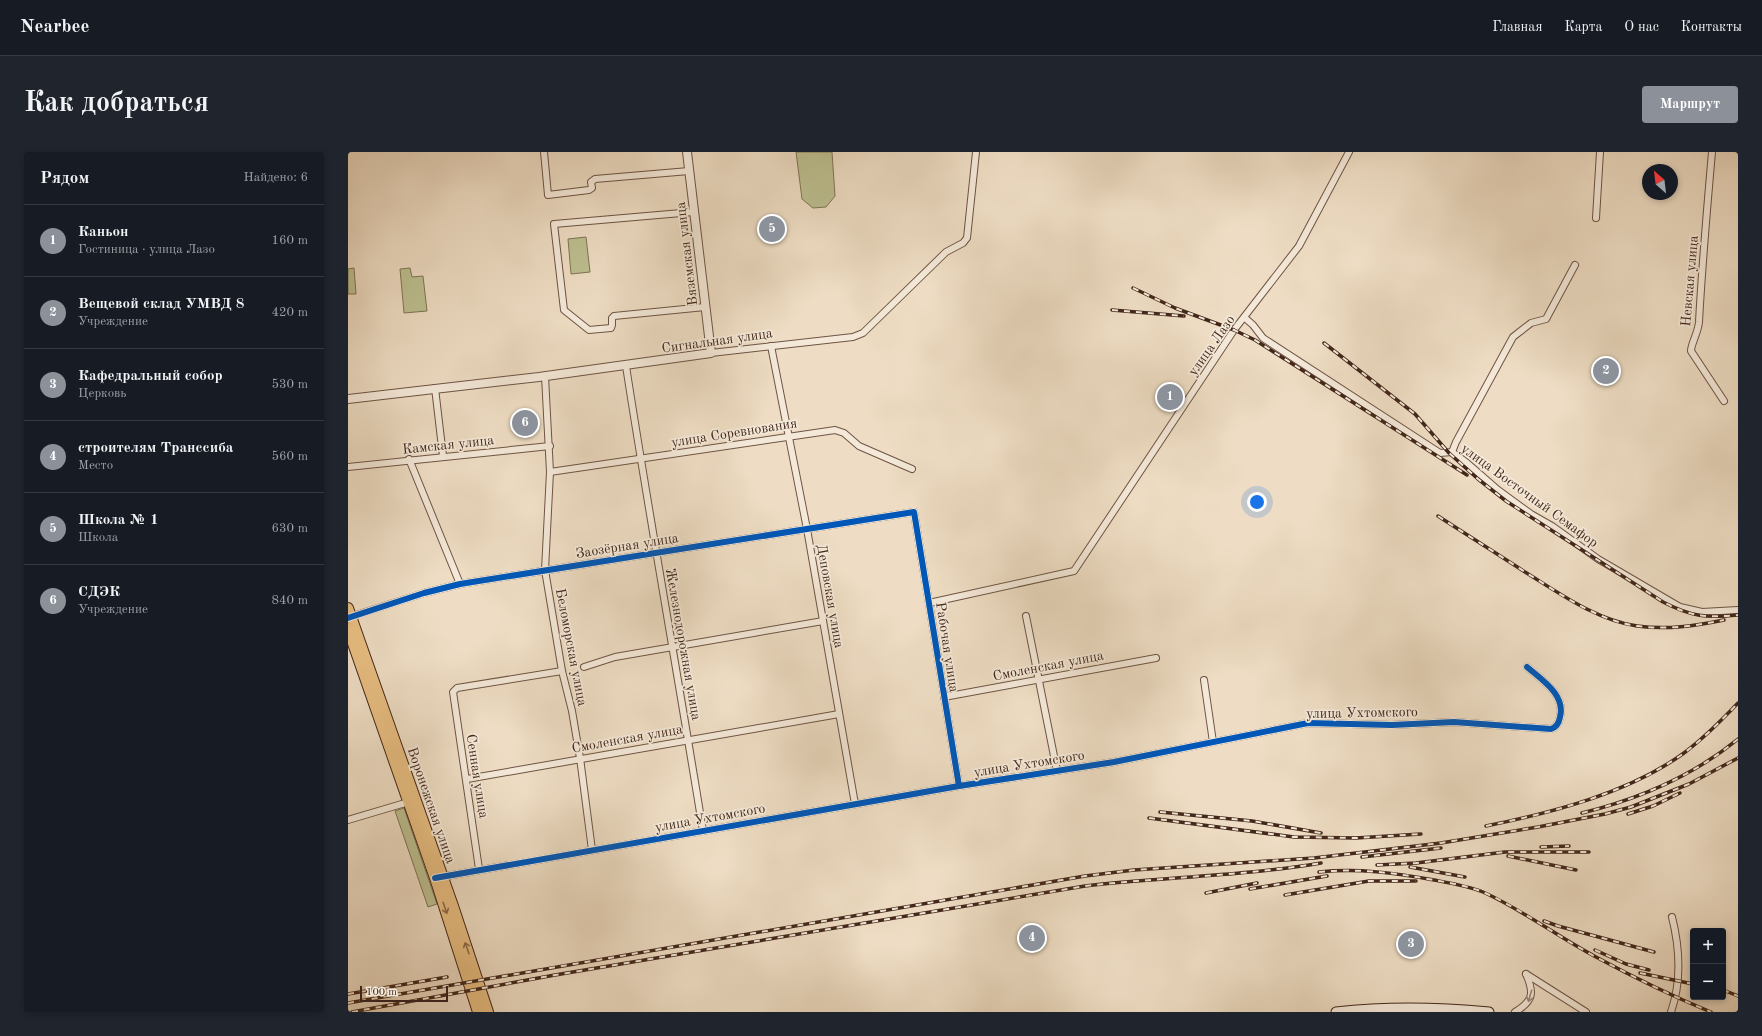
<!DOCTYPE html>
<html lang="ru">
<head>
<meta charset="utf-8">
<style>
	body { margin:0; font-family:"Old Standard TT",serif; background:#20242c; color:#f1f3f6 }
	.controls { position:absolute; right:12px; bottom:12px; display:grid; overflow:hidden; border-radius:4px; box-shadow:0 2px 6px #0003 }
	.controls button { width:36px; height:36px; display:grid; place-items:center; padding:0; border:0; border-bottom:1px solid #363941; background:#171b24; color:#f1f3f6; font:20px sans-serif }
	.compass { position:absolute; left:1294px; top:12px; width:36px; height:36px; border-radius:50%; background:#171b24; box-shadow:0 2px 6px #0003; rotate:332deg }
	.scale { position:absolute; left:12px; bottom:10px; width:88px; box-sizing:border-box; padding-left:4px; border:2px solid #43271a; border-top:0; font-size:11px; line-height:14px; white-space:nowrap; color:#43271a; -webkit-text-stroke:3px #f4e9d9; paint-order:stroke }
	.you { position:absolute; left:909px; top:350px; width:14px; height:14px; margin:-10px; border:3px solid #fff; border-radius:50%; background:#1a73e8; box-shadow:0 0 0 6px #1a73e833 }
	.badge { display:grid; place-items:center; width:26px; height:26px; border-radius:50%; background:#8c9099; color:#fff; font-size:13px; font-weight:700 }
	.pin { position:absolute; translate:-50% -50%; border:2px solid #fff; box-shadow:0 1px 4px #0006 }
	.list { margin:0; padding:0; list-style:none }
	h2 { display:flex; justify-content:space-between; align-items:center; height:52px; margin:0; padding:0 16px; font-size:17px }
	h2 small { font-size:13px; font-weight:400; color:#9ea1a6 }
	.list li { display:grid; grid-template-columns:26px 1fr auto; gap:12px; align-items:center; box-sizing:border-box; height:72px; padding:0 16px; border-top:1px solid #363941 }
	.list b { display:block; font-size:15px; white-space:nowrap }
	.list p { margin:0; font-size:13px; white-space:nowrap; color:#9ea1a6 }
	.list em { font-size:13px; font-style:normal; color:#9ea1a6 }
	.map { position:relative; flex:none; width:1390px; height:860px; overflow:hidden; border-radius:4px }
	header { display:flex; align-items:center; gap:24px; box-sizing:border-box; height:56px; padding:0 20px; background:#171b24; border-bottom:1px solid #363941 }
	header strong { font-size:19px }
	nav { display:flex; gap:22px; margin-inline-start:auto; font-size:14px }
	.intro { display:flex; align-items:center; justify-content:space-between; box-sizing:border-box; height:96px; padding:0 24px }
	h1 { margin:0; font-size:28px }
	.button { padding:10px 18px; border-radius:4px; background:#8c9099; color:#fff; font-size:14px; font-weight:700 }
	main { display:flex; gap:24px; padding:0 24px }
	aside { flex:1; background:#171b24; border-radius:4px; box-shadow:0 2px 6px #0003 }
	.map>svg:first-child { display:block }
	.green { fill:#bdc091; stroke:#807456 }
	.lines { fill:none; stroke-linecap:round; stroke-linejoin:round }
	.minor-casing { stroke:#6e5444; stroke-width:8 }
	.tertiary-casing { stroke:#6e5444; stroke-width:10 }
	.secondary-casing { stroke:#43271a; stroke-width:11 }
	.primary-casing { stroke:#43271a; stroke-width:12 }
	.minor { stroke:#f4e9d9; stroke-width:6 }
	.tertiary { stroke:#f4e9d9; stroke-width:8 }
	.secondary { stroke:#f4e9d9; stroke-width:9 }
	.primary { stroke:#e7be82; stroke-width:10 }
	.rail-casing { stroke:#43271a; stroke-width:3.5 }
	.rail { stroke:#f4e9d9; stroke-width:2; stroke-dasharray:6; stroke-linecap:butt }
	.cycleway-casing { stroke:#f4e9d9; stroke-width:8 }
	.cycleway { stroke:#0057b8; stroke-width:6 }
	.oneway { stroke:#8d6b49 }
	.oneway2 { stroke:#9c887a }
	.labels { text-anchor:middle; stroke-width:3.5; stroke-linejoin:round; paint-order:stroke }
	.street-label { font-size:14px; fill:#43271a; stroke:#f4e9d9 }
</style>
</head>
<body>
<header>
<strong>Nearbee</strong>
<nav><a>Главная</a><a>Карта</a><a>О нас</a><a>Контакты</a></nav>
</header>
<div class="intro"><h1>Как добраться</h1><a class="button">Маршрут</a></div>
<main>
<aside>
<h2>Рядом<small>Найдено: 6</small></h2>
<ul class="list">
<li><span class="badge">1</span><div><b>Каньон</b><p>Гостиница · улица Лазо</p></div><em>160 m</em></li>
<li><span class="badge">2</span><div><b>Вещевой склад УМВД 8</b><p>Учреждение</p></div><em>420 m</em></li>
<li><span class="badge">3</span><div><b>Кафедральный собор</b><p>Церковь</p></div><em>530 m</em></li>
<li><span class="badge">4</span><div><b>строителям Транссиба</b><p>Место</p></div><em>560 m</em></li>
<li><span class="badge">5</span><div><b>Школа № 1</b><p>Школа</p></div><em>630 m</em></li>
<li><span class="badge">6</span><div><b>СДЭК</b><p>Учреждение</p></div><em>840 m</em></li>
</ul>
</aside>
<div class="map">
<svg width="1390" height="860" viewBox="0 0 1390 860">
	<rect width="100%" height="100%" fill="#eeddc4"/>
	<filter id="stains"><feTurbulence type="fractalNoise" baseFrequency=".005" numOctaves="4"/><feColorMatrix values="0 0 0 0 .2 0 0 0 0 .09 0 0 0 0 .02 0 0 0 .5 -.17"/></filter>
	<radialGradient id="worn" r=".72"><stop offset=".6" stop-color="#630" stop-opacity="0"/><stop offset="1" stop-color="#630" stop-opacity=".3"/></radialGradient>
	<!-- green -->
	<g class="green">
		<polygon points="448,0 484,0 487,44 478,55 465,56 454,47"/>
		<polygon points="238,85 242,120 223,122 220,87"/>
		<polygon points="6,116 8,142 0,142 0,117"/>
		<polygon points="62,116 64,125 75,124 79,159 56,161 52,117"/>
		<polygon points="56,656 89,752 80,755 47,659"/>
	</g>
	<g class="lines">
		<defs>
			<g id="minor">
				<polyline points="196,0 200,43 241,38 244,36 243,30 247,27 341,19"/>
				<path d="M1364,0C1359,57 1354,113 1351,170C1350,181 1343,192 1343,199L1376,249"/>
				<polyline points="345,60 206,72 216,158 241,178 263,176 264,173 264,166 266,164 357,155"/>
				<polyline points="1248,66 1252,0"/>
				<polyline points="897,166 905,173 915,186 1092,301 1104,300 1119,311 1150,338 1183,362 1204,374 1250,407 1332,455 1354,460 1390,458"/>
				<polyline points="423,194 459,377 507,652"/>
				<polyline points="363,201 505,185 515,181 598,100 615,91 619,86 628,0"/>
				<path d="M278,214C302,369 330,524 355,679"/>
				<polyline points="197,224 202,320 197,418 214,519 224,559 232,606 244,698"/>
				<polyline points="87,236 95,304"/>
				<polyline points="1104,300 1108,290 1165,185 1183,171 1198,167 1227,113"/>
				<polyline points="61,307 112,432"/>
				<polyline points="0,315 202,294"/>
				<polyline points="202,320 487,278 496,281 511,294 564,317"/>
				<polyline points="581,451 726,419 886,178 951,94 1001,0"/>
				<polyline points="678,464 709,619"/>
				<polyline points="2,465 76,441 112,432 566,360 611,634"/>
				<polyline points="236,515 267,505 475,469"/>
				<polyline points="856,528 865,590"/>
				<polyline points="596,545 808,506"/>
				<polyline points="119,627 491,562"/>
				<polyline points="0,668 64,649"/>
				<polyline points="131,717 105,540 109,536 214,519"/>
				<path d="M93,725L611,634L766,610L960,571L1044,573L1106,570L1203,577C1209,575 1211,571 1212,565C1218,543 1194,528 1179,515"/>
				<polyline points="1178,822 1238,860"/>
				<path d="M1167,860C1186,849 1186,840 1178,822"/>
				<path d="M1323,860C1334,828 1332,797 1324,765"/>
			</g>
			<polyline id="tertiary" points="0,247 191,225 363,201 339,0"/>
			<path id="secondary" d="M988,860C1039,854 1090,855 1141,860"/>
			<g id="primary">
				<polyline points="0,456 105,754 140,860"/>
				<polyline points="0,477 87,726 130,860"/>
			</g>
		</defs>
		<!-- minor casing -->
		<use href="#minor" class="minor-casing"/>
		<!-- tertiary casing -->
		<use href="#tertiary" class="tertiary-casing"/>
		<!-- secondary casing -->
		<use href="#secondary" class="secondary-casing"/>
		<!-- primary casing -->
		<use href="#primary" class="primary-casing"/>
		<!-- minor -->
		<use href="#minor" class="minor"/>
		<!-- tertiary -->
		<use href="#tertiary" class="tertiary"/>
		<!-- secondary -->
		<use href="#secondary" class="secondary"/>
		<!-- primary -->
		<use href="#primary" class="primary"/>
		<defs>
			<g id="rail">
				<polyline points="785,136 827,156 886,178 907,188 1119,323"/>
				<polyline points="764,158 836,164"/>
				<path d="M976,191L1067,262L1101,301L1130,327L1158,349L1315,450C1344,465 1358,466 1390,463"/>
				<path d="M1090,364C1119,383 1148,401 1177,420C1211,441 1248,468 1289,474C1319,478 1347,474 1376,468"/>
				<polyline points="812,660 904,669 973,681"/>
				<path d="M1234,661C1291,647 1345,624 1390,587"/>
				<polyline points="1280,662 1305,654 1332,641"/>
				<polyline points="801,666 946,685 1008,686 1073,682"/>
				<path d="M1138,674C1203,661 1281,641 1336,601C1356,586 1373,569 1390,551"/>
				<polyline points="1193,695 1221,694"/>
				<polyline points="1160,704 1228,718"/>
				<polyline points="1014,705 1093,696"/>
				<polyline points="1029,713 1068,711 1157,700 1241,700"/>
				<polyline points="1062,715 1117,725"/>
				<path d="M971,720C1011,716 1047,721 1086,728C1102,731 1120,734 1135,740C1175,758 1210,785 1248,805C1285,825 1324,844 1363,860"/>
				<polyline points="902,737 979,724"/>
				<polyline points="858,741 909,731"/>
				<polyline points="937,743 1021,729 1068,729"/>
				<polyline points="1196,769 1210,774 1306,800"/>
				<polyline points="1247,798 1278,812 1301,818"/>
				<polyline points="1292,821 1345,832"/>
				<polyline points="1375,838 1390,844"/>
				<polyline points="0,842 99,825"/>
				<polyline points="0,851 737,724 786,718 966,706 1093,691 1190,675 1257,662 1283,655 1341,632 1390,606"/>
				<path d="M4,860L207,823L737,734C816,725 896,724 973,711"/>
			</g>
		</defs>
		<!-- rail casing -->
		<use href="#rail" class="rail-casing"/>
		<!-- rail -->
		<use href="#rail" class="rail"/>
		<defs>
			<g id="cycleway">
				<polyline points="0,466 76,441 112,432 566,360 611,634"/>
				<path d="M87,726L611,634L766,610L960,571L1044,573L1106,570L1203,577C1209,575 1211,571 1212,565C1218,543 1194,528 1179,515"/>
			</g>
		</defs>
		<!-- cycleway casing -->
		<use href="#cycleway" class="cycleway-casing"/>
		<!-- cycleway -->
		<use href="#cycleway" class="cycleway"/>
	</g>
	<!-- one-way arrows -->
	<defs><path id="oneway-shaft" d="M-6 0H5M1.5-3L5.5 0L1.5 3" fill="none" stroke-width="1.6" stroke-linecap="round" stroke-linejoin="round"/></defs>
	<g class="oneway">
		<use href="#oneway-shaft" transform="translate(97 756) rotate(71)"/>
		<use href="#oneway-shaft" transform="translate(119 796) rotate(-109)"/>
	</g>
	<use class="oneway2" href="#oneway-shaft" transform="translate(1182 844) rotate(106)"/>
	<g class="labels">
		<!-- street labels -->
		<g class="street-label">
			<text transform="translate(338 102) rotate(-97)" y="5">Вяземская улица</text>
			<text transform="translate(1341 129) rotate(-85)" y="5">Невская улица</text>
			<text transform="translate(369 188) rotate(-8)" y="5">Сигнальная улица</text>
			<text transform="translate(863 193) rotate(-55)" y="5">улица Лазо</text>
			<text transform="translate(386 280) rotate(-9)" y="5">улица Соревнования</text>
			<text transform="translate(100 292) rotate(-6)" y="5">Камская улица</text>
			<text transform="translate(1182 343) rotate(36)" y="5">улица Восточный Семафор</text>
			<text transform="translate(279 393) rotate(-9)" y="5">Заозёрная улица</text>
			<text transform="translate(483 444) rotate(80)" y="5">Деповская улица</text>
			<text transform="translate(336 492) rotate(80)" y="5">Железнодорожная улица</text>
			<text transform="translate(224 495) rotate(79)" y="5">Беломорская улица</text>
			<text transform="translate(600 495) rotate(81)" y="5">Рабочая улица</text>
			<text transform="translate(700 513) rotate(-11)" y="5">Смоленская улица</text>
			<text transform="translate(1014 560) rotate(-1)" y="5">улица Ухтомского</text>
			<text transform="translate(279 586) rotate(-10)" y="5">Смоленская улица</text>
			<text transform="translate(681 611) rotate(-9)" y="5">улица Ухтомского</text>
			<text transform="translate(130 624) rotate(81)" y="5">Сенная улица</text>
			<text transform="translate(84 653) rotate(71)" y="5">Воронежская улица</text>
			<text transform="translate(362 665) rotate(-10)" y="5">улица Ухтомского</text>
		</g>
	</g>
	<rect width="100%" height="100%" filter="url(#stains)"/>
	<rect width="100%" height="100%" fill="url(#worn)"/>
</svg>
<div class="controls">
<button>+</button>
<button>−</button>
</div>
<svg class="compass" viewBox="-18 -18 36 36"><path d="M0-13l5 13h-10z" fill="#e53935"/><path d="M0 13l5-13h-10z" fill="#9ea1a6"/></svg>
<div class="scale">100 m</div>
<div class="you"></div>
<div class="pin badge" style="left:822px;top:245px">1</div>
<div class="pin badge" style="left:1258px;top:219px">2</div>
<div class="pin badge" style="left:1063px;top:792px">3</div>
<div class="pin badge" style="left:684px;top:786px">4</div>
<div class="pin badge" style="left:424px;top:77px">5</div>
<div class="pin badge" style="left:177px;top:271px">6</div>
</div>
</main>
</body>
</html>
